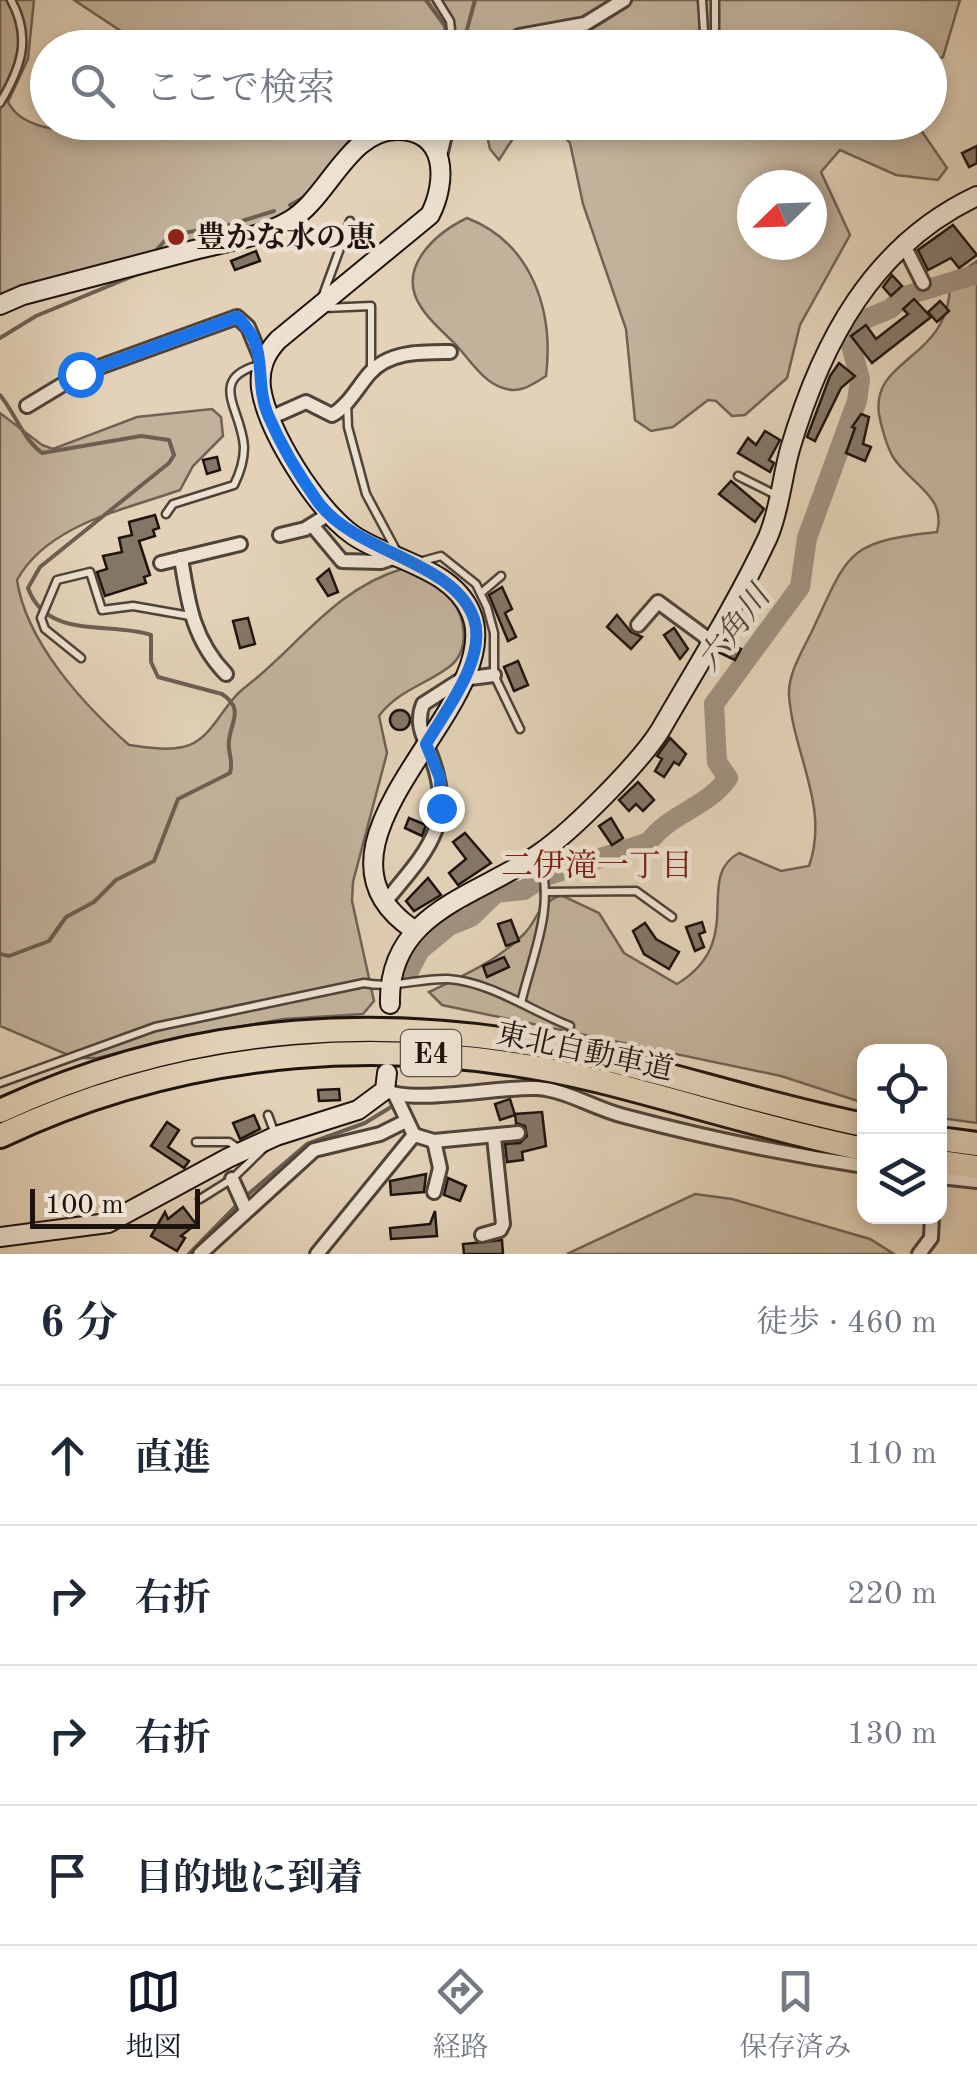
<!DOCTYPE html>
<html lang="ja">
<head>
<meta charset="utf-8">
<style>
	body { margin:0; font-family:"Old Standard TT","Noto Serif JP",serif; background:#f2f2f3; color:#1f2937 }
	.controls { position:absolute; right:30px; bottom:30px; display:grid; overflow:hidden; border-radius:20px; box-shadow:0 5px 15px #0003 }
	.controls button { width:90px; height:90px; display:grid; place-items:center; padding:0; border:0; border-bottom:2px solid #e0e1e3; background:#fff; color:#1f2937; font:50px sans-serif }
	.compass { position:absolute; left:737px; top:170px; width:90px; height:90px; border-radius:50%; background:#fff; box-shadow:0 5px 15px #0003; rotate:247deg }
	.scale { position:absolute; left:30px; bottom:25px; width:170px; box-sizing:border-box; padding-left:10px; border:5px solid #1e130f; border-top:0; font-size:28px; line-height:35px; white-space:nowrap; color:#1e130f; -webkit-text-stroke:8px #ede2d1; paint-order:stroke }
	.stop { position:absolute; width:30px; height:30px; margin:-22px; border:8px solid #1a73e8; border-radius:50%; background:#fff }
	.stop.end { background:#1a73e8; border-color:#fff; box-shadow:0 2px 10px #0008 }
	.list { margin:0; padding:0; list-style:none }
	h2 { display:flex; justify-content:space-between; align-items:center; height:130px; margin:0; padding:0 40px; font-size:42px }
	h2 small { font-size:32px; font-weight:400; color:#747a83 }
	.list li { display:grid; grid-template-columns:65px 1fr auto; gap:30px; align-items:center; box-sizing:border-box; height:140px; padding:0 40px; border-top:2px solid #e0e1e3 }
	.list b { display:block; font-size:38px; white-space:nowrap }
	.list em { font-size:32px; font-style:normal; color:#747a83 }
	.icon { flex:none; width:55px; height:55px; fill:none; stroke:currentColor; stroke-width:2; stroke-linecap:round; stroke-linejoin:round }
	.map { position:relative; flex:none; width:977px; height:1254px; overflow:hidden }
	.search { position:absolute; background:#fff; box-shadow:0 5px 15px #0003; left:30px; right:30px; top:30px; height:110px; display:flex; align-items:center; gap:25px; box-sizing:border-box; padding:0 35px; border-radius:55px; color:#747a83; font-size:38px }
	.sheet { height:690px; background:#fff }
	nav { display:flex; justify-content:space-around; align-items:center; box-sizing:border-box; height:140px; border-top:2px solid #e0e1e3; background:#fff; font-size:28px; color:#747a83 }
	nav a { display:grid; justify-items:center; gap:5px }
	nav .on { color:#111827 }
	.map>svg:first-child { display:block }
	.green { fill:#c2b29b; stroke:#706255; stroke-width:2.5; fill-rule:evenodd }
	.lines { fill:none; stroke-linecap:round; stroke-linejoin:round }
	.stream { stroke:#6c5f52; stroke-width:4 }
	.river { stroke:#a0917f; stroke-width:20 }
	.building { fill:#847667; stroke:#1e130f; stroke-width:2.5 }
	.lane-casing { stroke:#4f4339; stroke-width:11 }
	.street-casing { stroke:#4f4339; stroke-width:18 }
	.secondary-casing { stroke:#1e130f; stroke-width:22 }
	.highway-casing { stroke:#1e130f; stroke-width:28 }
	.lane { stroke:#ede2d1; stroke-width:6 }
	.street { stroke:#ede2d1; stroke-width:12 }
	.secondary { stroke:#ede2d1; stroke-width:18 }
	.highway { stroke:#e3d2b8; stroke-width:22 }
	.route { stroke:#1a73e8; stroke-width:12 }
	.poi-dot { fill:#8f2418; stroke:#ede2d1; stroke-width:4 }
	.labels { text-anchor:middle; stroke-width:9; stroke-linejoin:round; paint-order:stroke }
	.shield { fill:#ede2d1; stroke:#5c5149; stroke-width:2.5 }
	.shield-label { font-size:28px; font-weight:bold; fill:#1e130f }
	.poi-label { font-size:30px; font-weight:bold; fill:#1e130f; stroke:#ede2d1; text-anchor:start }
	.street-label { font-size:30px; fill:#1e130f; stroke:#ede2d1 }
	.water-label { font-size:32px; font-style:italic; fill:#52453c; stroke:#ede2d1 }
	.neighbourhood-label { font-size:32px; fill:#7a1f14; stroke:#ede2d1 }
</style>
</head>
<body>
<div class="map">
<svg width="977" height="1254" viewBox="0 0 977 1254">
	<rect width="100%" height="100%" fill="#e3d2b8"/>
	<filter id="stains"><feTurbulence type="fractalNoise" baseFrequency=".002" numOctaves="4"/><feColorMatrix values="0 0 0 0 .2 0 0 0 0 .09 0 0 0 0 .02 0 0 0 .5 -.17"/></filter>
	<radialGradient id="worn" r=".72"><stop offset=".6" stop-color="#630" stop-opacity="0"/><stop offset="1" stop-color="#630" stop-opacity=".3"/></radialGradient>
	<!-- green -->
	<g class="green">
		<path d="M0,0H34L28,59L8,102C28,142 105,129 144,130L152,122L379,123C341,145 324,188 286,213C262,228 223,235 193,243C128,259 62,273 0,296Z"/>
		<polygon points="74,0 614,0 586,18 515,33 503,48 145,47"/>
		<polygon points="633,0 960,0 943,57 930,62 930,48 549,48 565,35 593,28"/>
		<polygon points="484,123 515,123 512,140 499,160 490,149"/>
		<path d="M543,123H916L947,168L938,180L896,175L840,150L821,172L850,235L800,325L787,378L745,415L732,416L716,401L708,400L673,427L651,431L635,420L626,329L583,204L570,143L555,127ZM752,185H812V245H752Z"/>
		<path d="M467,218C532,243 554,311 546,376C532,385 520,394 503,388C485,383 470,361 458,347C446,334 430,322 421,307C395,268 436,233 467,218Z"/>
		<path d="M977,261V1123L940,1118V1052H864V1103L781,1076L442,1005L429,992C463,976 497,961 524,934C540,917 535,906 561,895L599,913L624,953L677,984C748,941 693,878 739,853L781,871L809,866C830,807 793,754 789,695C788,673 803,650 812,631C849,552 846,542 937,532C947,496 910,484 893,457C887,447 881,426 879,414C871,356 952,361 950,280Z"/>
		<path d="M212,409L221,417L223,436L193,466L180,490C124,510 48,524 17,580C26,642 83,704 129,745C146,747 165,751 183,747C212,741 222,705 243,689C296,649 334,589 402,569C417,577 437,584 449,597C466,615 471,651 449,667C425,685 397,691 379,716L387,753L353,882L352,901L374,1001L363,1014L284,1019L179,1037L97,1058H75L0,1026V413L42,445L53,449L137,417Z"/>
		<polygon points="695,1194 732,1199 870,1239 894,1254 567,1254"/>
	</g>
	<g class="lines">
		<!-- stream -->
		<g class="stream">
			<polyline points="426,0 445,26 447,48"/>
			<polyline points="462,48 475,0"/>
			<polyline points="325,172 353,137 374,122"/>
			<polyline points="290,205 303,198"/>
			<polyline points="152,255 170,235 226,226 274,211"/>
			<polyline points="0,338 36,316 150,269"/>
			<path d="M0,395C15,413 23,439 42,453L141,436L169,440L174,455L169,463L40,567L28,588C47,641 111,621 151,635V662L158,677L222,694C248,711 226,726 229,748C230,759 233,762 230,773L178,799L154,861L116,880L94,902L66,917L49,941L9,956L0,954"/>
			<polyline points="245,1197 307,1144 365,1123 391,1107"/>
			<polyline points="189,1254 238,1204"/>
		</g>
		<!-- river -->
		<path class="river" d="M406,977L420,950L449,926L471,917L496,893L524,890L543,877L649,842C670,813 707,808 728,778L717,762L714,704L800,587L807,538L857,401L860,379L848,334L853,324L890,309L905,296L977,274"/>
	</g>
	<!-- building -->
	<g class="building">
		<polygon points="977,146 977,163 969,167 962,153"/>
		<polygon points="953,225 977,255 959,268 951,258 928,270 918,250"/>
		<polygon points="256,251 260,261 235,270 231,261"/>
		<polygon points="892,275 902,286 891,296 883,287"/>
		<polygon points="914,299 931,317 872,363 851,336 866,325 876,339 908,314 903,309"/>
		<polygon points="940,301 949,311 937,322 928,312"/>
		<polygon points="839,363 855,376 841,388 815,441 807,437 830,376"/>
		<polygon points="861,414 869,417 863,444 871,447 865,461 846,453 855,428 852,427"/>
		<polygon points="765,431 780,440 769,460 774,463 770,472 738,453 748,438 756,445"/>
		<polygon points="217,457 220,470 207,474 203,460"/>
		<polygon points="731,481 764,509 755,522 719,494"/>
		<polygon points="155,515 159,528 153,530 155,536 139,541 150,575 144,577 146,583 105,596 97,572 107,569 103,556 122,552 119,538 132,535 129,522"/>
		<polygon points="329,569 338,592 328,596 317,579"/>
		<polygon points="502,587 512,609 505,613 516,637 508,641 489,595"/>
		<polygon points="617,615 631,632 642,637 631,649 607,627"/>
		<polygon points="248,618 255,644 240,648 233,621"/>
		<polygon points="674,628 688,649 680,659 664,635"/>
		<polygon points="727,641 741,649 735,660 720,653"/>
		<polygon points="518,661 528,685 514,691 504,667"/>
		<circle cx="400" cy="720" r="10"/>
		<polygon points="670,738 686,754 679,765 674,762 664,777 655,771 662,759 657,756"/>
		<polygon points="638,782 654,800 643,811 636,804 629,811 619,800"/>
		<polygon points="409,818 426,825 422,836 405,828"/>
		<polygon points="611,818 623,838 612,845 599,826"/>
		<polygon points="465,833 491,863 458,885 449,873 466,859 453,842"/>
		<polygon points="428,878 441,895 414,911 406,901"/>
		<polygon points="511,920 519,941 506,946 498,924"/>
		<polygon points="702,922 705,932 699,934 704,947 695,951 686,927"/>
		<polygon points="645,923 656,939 679,952 669,969 644,954 633,931"/>
		<polygon points="504,957 509,967 487,977 483,966"/>
		<polygon points="339,1089 340,1100 319,1101 318,1090"/>
		<polygon points="510,1099 515,1115 500,1120 495,1104"/>
		<polygon points="542,1112 546,1146 522,1152 523,1160 507,1162 505,1144 520,1143 527,1136 525,1126 516,1123 515,1114"/>
		<polygon points="254,1115 260,1129 240,1139 233,1123"/>
		<polygon points="167,1122 179,1130 168,1147 189,1161 184,1168 151,1146"/>
		<polygon points="426,1174 424,1192 391,1195 390,1181"/>
		<polygon points="448,1178 466,1186 460,1201 444,1195"/>
		<polygon points="183,1207 196,1224 181,1236 185,1238 177,1251 151,1236 165,1212 168,1219"/>
		<polygon points="435,1211 437,1236 391,1239 390,1228 430,1224"/>
		<polygon points="502,1240 503,1254 464,1254 463,1244"/>
	</g>
	<g class="lines">
		<defs>
			<g id="lane">
				<polyline points="437,0 450,21 453,48"/>
				<polyline points="702,0 705,48"/>
				<polyline points="715,48 715,0"/>
				<path d="M0,103C21,68 32,38 11,0"/>
				<polyline points="323,295 350,221"/>
				<polyline points="325,308 371,306 371,371"/>
				<polyline points="347,403 348,427 366,494 396,550"/>
				<polyline points="738,476 778,496"/>
				<path d="M166,514L173,504L234,485C240,473 244,460 244,447C242,409 205,378 262,364"/>
				<polyline points="419,562 441,556 476,584 487,607 494,633 494,675 520,729"/>
				<polyline points="481,593 501,576"/>
				<polyline points="81,658 45,629 41,618 57,580 90,572 102,610 133,606 190,616"/>
				<polyline points="546,892 636,891 672,917"/>
				<path d="M521,1003C532,956 556,906 539,858"/>
				<path d="M0,1083L155,1027L364,983C394,989 418,978 448,979C491,982 531,1011 570,1026"/>
				<polyline points="268,1115 275,1134"/>
				<polyline points="196,1142 229,1142 241,1150"/>
				<polyline points="200,1199 232,1179 265,1147"/>
			</g>
			<g id="street">
				<polyline points="508,48 519,36 585,24 624,0"/>
				<polyline points="440,156 448,122"/>
				<polyline points="903,243 923,283"/>
				<polyline points="27,406 80,374 237,317 248,327 263,363"/>
				<path d="M270,418L306,402L332,415C348,406 357,388 369,374C389,351 421,352 450,352"/>
				<polyline points="312,525 342,561 381,562 396,557"/>
				<polyline points="280,535 305,529 329,514"/>
				<path d="M181,558C188,603 193,640 226,674"/>
				<polyline points="161,563 240,544"/>
				<polyline points="638,625 658,602 711,641"/>
				<path d="M385,902C426,852 457,824 431,756C424,738 415,724 423,704L462,679L494,675"/>
				<path d="M385,1090C411,1105 501,1086 537,1088C567,1090 595,1109 624,1116C703,1137 784,1154 864,1166"/>
				<polyline points="414,1135 434,1141 518,1133"/>
				<polyline points="434,1141 440,1168 434,1192"/>
				<polyline points="940,1177 977,1181"/>
				<polyline points="232,1179 246,1210"/>
				<polyline points="482,1235 500,1230 503,1224 494,1137"/>
				<polyline points="200,1254 314,1150 380,1134 406,1121"/>
				<polyline points="317,1254 414,1135 395,1095"/>
				<polyline points="919,1254 931,1238 932,1216"/>
			</g>
			<g id="secondary">
				<path d="M0,305L23,295C80,280 137,265 194,250C225,242 262,237 289,221C328,199 348,130 397,130C448,130 447,182 430,215L278,340C265,354 259,368 261,388C267,431 317,510 353,535C389,560 452,567 471,613C509,704 284,844 414,930"/>
				<path d="M390,1004C387,911 479,896 540,853C572,831 641,762 661,729C698,665 737,603 768,537C780,509 782,477 790,449C822,341 873,245 977,196"/>
				<polyline points="0,1237 108,1223 228,1158 276,1136 358,1110 385,1090 387,1073"/>
			</g>
			<g id="highway">
				<path d="M0,1111C191,1022 396,1009 600,1058C688,1079 775,1107 864,1125"/>
				<path d="M0,1136C190,1046 396,1032 600,1081C688,1103 775,1131 864,1149"/>
				<polyline points="940,1139 977,1144"/>
				<polyline points="940,1162 977,1167"/>
			</g>
		</defs>
		<!-- lane casing -->
		<use href="#lane" class="lane-casing"/>
		<!-- street casing -->
		<use href="#street" class="street-casing"/>
		<!-- secondary casing -->
		<use href="#secondary" class="secondary-casing"/>
		<!-- highway casing -->
		<use href="#highway" class="highway-casing"/>
		<!-- lane -->
		<use href="#lane" class="lane"/>
		<!-- street -->
		<use href="#street" class="street"/>
		<!-- secondary -->
		<use href="#secondary" class="secondary"/>
		<!-- highway -->
		<use href="#highway" class="highway"/>
	</g>
	<g class="lines">
		<!-- route -->
		<path class="route" d="M80,374L237,317C271,348 253,379 268,415C280,443 300,477 318,502C356,554 454,560 474,619C487,659 445,711 426,744L440,778L441,808"/>
	</g>
	<!-- markers -->
	<circle class="poi-dot" cx="176" cy="237" r="10"/>
	<g class="labels">
		<!-- shield labels -->
		<rect class="shield" x="401" y="1030" width="60" height="46" rx="8"/>
		<g class="shield-label">
			<text x="431" y="1063">E4</text>
		</g>
		<!-- poi labels -->
		<g class="poi-label">
			<text x="196" y="247">豊かな水の恵</text>
		</g>
		<!-- street labels -->
		<g class="street-label">
			<text transform="translate(585 1051) rotate(12)" y="10">東北自動車道</text>
		</g>
		<!-- water labels -->
		<g class="water-label">
			<text transform="translate(733 628) rotate(-53)" y="11">六角川</text>
		</g>
		<!-- neighbourhood labels -->
		<g class="neighbourhood-label">
			<text x="597" y="876">二伊滝一丁目</text>
		</g>
	</g>
	<rect width="100%" height="100%" filter="url(#stains)"/>
	<rect width="100%" height="100%" fill="url(#worn)"/>
</svg>
<div class="controls">
<button><svg class="icon" aria-label="locate" viewBox="0 0 24 24"><circle cx="12" cy="12" r="6"/><path d="M12 2v4M12 18v4M2 12h4M18 12h4"/></svg></button>
<button><svg class="icon" aria-label="layers" viewBox="0 0 24 24"><path d="M12 4l9 5-9 5-9-5zM3 14l9 5 9-5"/></svg></button>
</div>
<svg class="compass" viewBox="-18 -18 36 36"><path d="M0-13l5 13h-10z" fill="#e53935"/><path d="M0 13l5-13h-10z" fill="#747a83"/></svg>
<div class="scale">100 m</div>
<div class="stop" style="left:80px;top:374px"></div>
<div class="stop end" style="left:441px;top:808px"></div>
<div class="search"><svg class="icon" aria-label="search" viewBox="0 0 24 24"><circle cx="10" cy="10" r="6"/><path d="M15 15l6 6"/></svg>ここで検索</div>
</div>
<section class="sheet">
<h2>6 分<small>徒歩 · 460 m</small></h2>
<ul class="list">
<li><svg class="icon" aria-label="ahead" viewBox="0 0 24 24"><path d="M12 20V5M6 11l6-6 6 6"/></svg><div><b>直進</b></div><em>110 m</em></li>
<li><svg class="icon" aria-label="right" viewBox="0 0 24 24"><path d="M7 20v-9h11M14 6l5 5-5 5"/></svg><div><b>右折</b></div><em>220 m</em></li>
<li><svg class="icon" aria-label="right" viewBox="0 0 24 24"><path d="M7 20v-9h11M14 6l5 5-5 5"/></svg><div><b>右折</b></div><em>130 m</em></li>
<li><svg class="icon" aria-label="arrive" viewBox="0 0 24 24"><path d="M6 21V4h12l-3 4 3 4H6"/></svg><div><b>目的地に到着</b></div></li>
</ul>
</section>
<nav>
<a class="on"><svg class="icon" aria-label="map" viewBox="0 0 24 24"><path d="M3 6l6-2 6 2 6-2v14l-6 2-6-2-6 2zM9 4v14M15 6v14"/></svg>地図</a>
<a><svg class="icon" aria-label="directions" viewBox="0 0 24 24"><path d="M12 3l9 9-9 9-9-9zM9 14v-3h6M13 9l2 2-2 2"/></svg>経路</a>
<a><svg class="icon" aria-label="saved" viewBox="0 0 24 24"><path d="M7 4h10v16l-5-4-5 4z"/></svg>保存済み</a>
</nav>
</body>
</html>
